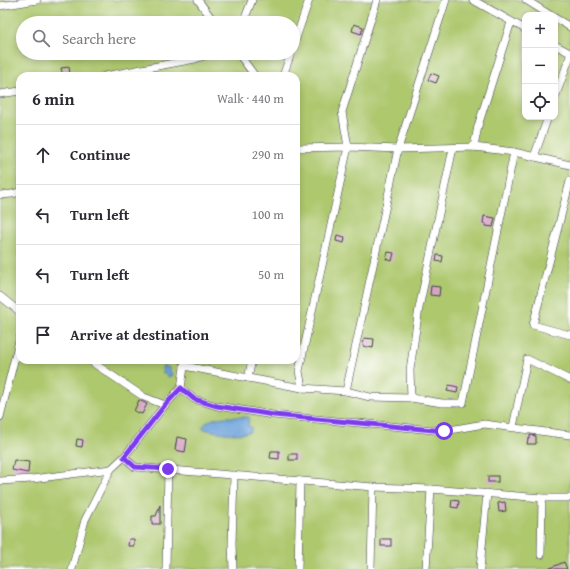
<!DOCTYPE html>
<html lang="en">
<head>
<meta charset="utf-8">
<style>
	body { margin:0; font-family:"Gentium Book Plus",serif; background:#f7f7f7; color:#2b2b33 }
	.controls { position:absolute; right:12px; top:12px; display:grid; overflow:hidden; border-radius:8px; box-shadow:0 2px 6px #0003 }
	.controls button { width:36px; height:36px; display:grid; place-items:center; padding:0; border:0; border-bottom:1px solid #e1e1e2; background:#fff; color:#2b2b33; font:20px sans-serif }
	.stop { position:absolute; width:12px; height:12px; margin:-9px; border:3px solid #7c3aed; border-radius:50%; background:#fff }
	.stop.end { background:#7c3aed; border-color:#fff; box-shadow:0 1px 4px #0008 }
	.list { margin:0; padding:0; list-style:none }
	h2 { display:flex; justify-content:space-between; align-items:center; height:52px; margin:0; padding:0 16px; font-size:17px }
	h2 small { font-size:13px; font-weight:400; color:#7c7c81 }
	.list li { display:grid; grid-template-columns:26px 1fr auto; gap:12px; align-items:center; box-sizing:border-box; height:60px; padding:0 16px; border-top:1px solid #e1e1e2 }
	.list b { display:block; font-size:15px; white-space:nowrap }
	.list em { font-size:13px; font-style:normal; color:#7c7c81 }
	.icon { flex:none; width:22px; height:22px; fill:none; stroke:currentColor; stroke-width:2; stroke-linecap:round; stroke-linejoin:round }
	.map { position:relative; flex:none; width:570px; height:569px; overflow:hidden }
	.search { position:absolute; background:#fff; box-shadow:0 2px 6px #0003; left:16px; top:16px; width:284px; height:44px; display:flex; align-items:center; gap:10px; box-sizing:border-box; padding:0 14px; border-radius:22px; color:#7c7c81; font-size:15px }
	.panel { position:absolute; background:#fff; box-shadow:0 2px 6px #0003; left:16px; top:72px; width:284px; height:292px; border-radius:12px }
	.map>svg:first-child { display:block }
	.green { fill:#aec86e; stroke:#687554; fill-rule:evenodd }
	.water { fill:#6ba0d8; stroke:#46618a }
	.building { fill:#d7a3c2 }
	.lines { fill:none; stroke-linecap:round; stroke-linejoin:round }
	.minor-casing { stroke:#403f50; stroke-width:8 }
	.minor { stroke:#fff; stroke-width:7 }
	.route { stroke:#7c3aed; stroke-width:5 }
</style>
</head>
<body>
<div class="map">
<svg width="570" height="569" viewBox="0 0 570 569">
	<rect width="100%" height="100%" fill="#fff"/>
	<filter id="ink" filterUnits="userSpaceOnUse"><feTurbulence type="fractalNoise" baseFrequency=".025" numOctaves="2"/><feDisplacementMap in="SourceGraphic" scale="8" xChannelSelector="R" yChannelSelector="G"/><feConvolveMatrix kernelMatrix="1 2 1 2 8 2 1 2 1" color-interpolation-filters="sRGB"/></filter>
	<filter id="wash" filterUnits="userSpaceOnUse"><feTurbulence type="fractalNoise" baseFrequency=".012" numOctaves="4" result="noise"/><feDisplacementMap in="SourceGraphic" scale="16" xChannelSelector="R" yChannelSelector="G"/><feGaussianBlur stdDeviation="0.9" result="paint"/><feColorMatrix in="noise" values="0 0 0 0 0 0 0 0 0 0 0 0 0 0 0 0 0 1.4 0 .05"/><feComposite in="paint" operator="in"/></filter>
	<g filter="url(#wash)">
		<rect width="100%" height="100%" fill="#ebe6c8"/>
		<!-- green -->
		<path class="green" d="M0,0H570V569H0ZM525,15H555V117H525ZM23,23H293V53H23ZM20,76H296V360H20Z"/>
		<!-- water -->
		<g class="water">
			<polygon points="163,365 168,367 172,374 171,376 169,377 163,373 162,369"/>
			<path d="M249,417L248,426L251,427V431C242,437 212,432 202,428C210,413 234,418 249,417Z"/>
		</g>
		<g id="blocks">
			<!-- building -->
			<g class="building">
				<polygon points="354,24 363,27 361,34 352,31"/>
				<polygon points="69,67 70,74 63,76 61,68"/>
				<polygon points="431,73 439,76 436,83 428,80"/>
				<polygon points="484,216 495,218 493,227 486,226 486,224 483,223"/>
				<polygon points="337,235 345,237 344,243 336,241"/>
				<polygon points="388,252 394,253 392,261 386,259"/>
				<polygon points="437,255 443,256 442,262 436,261"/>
				<polygon points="431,286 440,287 439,296 430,295"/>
				<polygon points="364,338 374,339 373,348 363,346"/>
				<polygon points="449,385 458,387 457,393 447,391"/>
				<polygon points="139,400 147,404 142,414 134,411"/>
				<polygon points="530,435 536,436 536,444 527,444 528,439 530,439"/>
				<polygon points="177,437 187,439 185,452 175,450"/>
				<polygon points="77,439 83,440 82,447 76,446"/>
				<polygon points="271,451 279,451 279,459 270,458"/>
				<rect x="289" y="454" width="8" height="6"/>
				<polygon points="14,460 29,462 28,473 12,470"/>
				<rect x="488" y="476" width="10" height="6"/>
				<polygon points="452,500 459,501 458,508 451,507"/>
				<polygon points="505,502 506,511 499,512 498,503"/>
				<polygon points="160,505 160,524 152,524 152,516 156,516"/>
				<polygon points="129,539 134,539 134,546 128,546"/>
				<rect x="381" y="539" width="10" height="7"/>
				<polygon points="564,562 567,569 548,569"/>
			</g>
		</g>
	</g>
	<g filter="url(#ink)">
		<use href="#blocks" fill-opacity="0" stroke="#403f50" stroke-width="1"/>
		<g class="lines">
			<defs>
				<g id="minor">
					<polyline points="198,0 215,23"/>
					<polyline points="473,0 525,29"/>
					<polyline points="526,0 550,15"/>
					<polyline points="0,6 37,0"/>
					<polyline points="555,18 570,27"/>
					<polyline points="243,23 252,0"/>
					<polyline points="555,45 570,53"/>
					<polyline points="293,47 309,0"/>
					<polyline points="238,53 255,76"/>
					<polyline points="105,76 195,59 213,53"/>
					<polyline points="283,76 291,53"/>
					<polyline points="0,94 20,91"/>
					<polyline points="555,98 570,56"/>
					<polyline points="474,147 478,126 511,22"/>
					<polyline points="296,148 348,147 398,149 474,147 514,152 570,165"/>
					<polyline points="534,157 548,117"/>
					<polyline points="570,181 533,325 570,335"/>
					<polyline points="0,195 12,194 20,192"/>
					<polyline points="0,296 20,312"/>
					<polyline points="89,360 144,397 165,405"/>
					<polyline points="184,366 302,388 346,391 370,397 411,398 442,403 463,403 514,152"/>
					<polyline points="248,378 252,360"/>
					<polyline points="181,388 194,399 217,406 273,415 444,431 484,424 570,435"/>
					<polyline points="302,388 299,371 348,147 342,112 377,0"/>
					<polyline points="346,391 398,149 446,0"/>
					<polyline points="411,398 410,370 419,308 453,148"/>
					<polyline points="0,417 20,337"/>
					<polyline points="513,427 527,359 570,380"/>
					<polyline points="124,457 135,467 373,487 431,489 542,498 570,498"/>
					<polyline points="0,481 32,479 111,469 124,457 165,405 181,388 185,360"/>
					<polyline points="541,555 542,498"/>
					<polyline points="72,569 85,520 111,469"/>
					<polyline points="166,569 168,469"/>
					<polyline points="233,569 232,544 234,475"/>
					<polyline points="298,569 300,481"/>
					<polyline points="371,569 373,487"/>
					<polyline points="426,569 431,489"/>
					<polyline points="480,569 487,493"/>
				</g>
			</defs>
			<!-- minor casing -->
			<use href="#minor" class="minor-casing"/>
			<!-- minor -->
			<use href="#minor" class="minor"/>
		</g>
	</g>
	<g class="lines" filter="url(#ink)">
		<!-- route -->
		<polyline class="route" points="168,469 135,467 124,457 165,405 181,388 194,399 217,406 274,415 444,431"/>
	</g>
</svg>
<div class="controls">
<button>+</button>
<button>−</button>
<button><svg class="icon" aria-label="locate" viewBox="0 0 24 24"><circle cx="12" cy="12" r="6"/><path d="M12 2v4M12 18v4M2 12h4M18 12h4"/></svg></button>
</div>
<div class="stop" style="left:444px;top:431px"></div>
<div class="stop end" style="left:168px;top:469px"></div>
<div class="search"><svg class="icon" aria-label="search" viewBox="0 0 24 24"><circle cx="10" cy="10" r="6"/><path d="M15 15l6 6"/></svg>Search here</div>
<section class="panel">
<h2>6 min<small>Walk · 440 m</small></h2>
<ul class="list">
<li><svg class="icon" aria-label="ahead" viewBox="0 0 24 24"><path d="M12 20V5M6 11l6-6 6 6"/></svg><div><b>Continue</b></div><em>290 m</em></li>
<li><svg class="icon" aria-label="left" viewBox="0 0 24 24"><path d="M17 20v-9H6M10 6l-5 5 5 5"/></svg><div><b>Turn left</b></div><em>100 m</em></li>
<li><svg class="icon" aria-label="left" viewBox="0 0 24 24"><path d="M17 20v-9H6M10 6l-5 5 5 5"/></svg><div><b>Turn left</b></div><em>50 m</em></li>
<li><svg class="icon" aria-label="arrive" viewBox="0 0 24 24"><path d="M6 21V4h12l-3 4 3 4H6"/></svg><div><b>Arrive at destination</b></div></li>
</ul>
</section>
</div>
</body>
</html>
